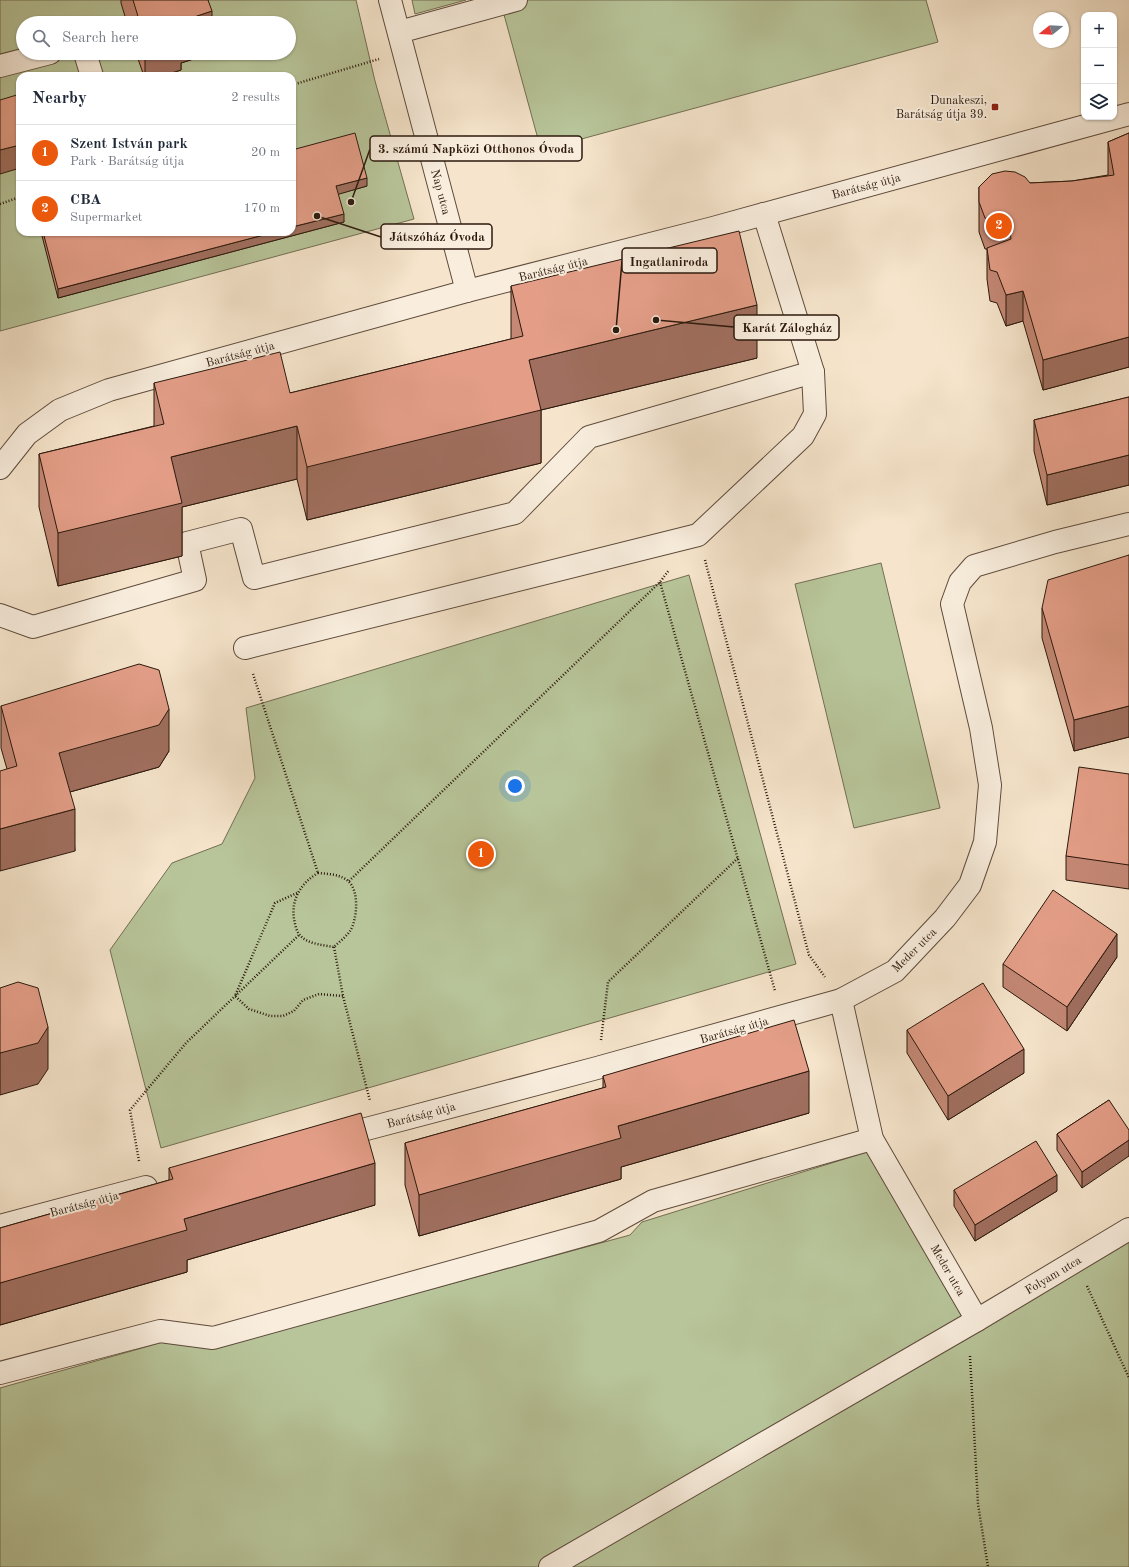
<!DOCTYPE html>
<html lang="en">
<head>
<meta charset="utf-8">
<style>
	body { margin:0; font-family:"Old Standard TT",serif; background:#f2f2f3; color:#1f2937 }
	.controls { position:absolute; right:12px; top:12px; display:grid; overflow:hidden; border-radius:8px; box-shadow:0 1px 3px #0004 }
	.controls button { width:36px; height:36px; display:grid; place-items:center; padding:0; border:0; border-bottom:1px solid #e0e1e3; background:#fff; color:#1f2937; font:20px sans-serif }
	.compass { position:absolute; left:1033px; top:12px; width:36px; height:36px; border-radius:50%; background:#fff; box-shadow:0 1px 3px #0004; rotate:252deg }
	.you { position:absolute; left:515px; top:786px; width:14px; height:14px; margin:-10px; border:3px solid #fff; border-radius:50%; background:#1a73e8; box-shadow:0 0 0 6px #1a73e833 }
	.badge { display:grid; place-items:center; width:26px; height:26px; border-radius:50%; background:#ea580c; color:#fff; font-size:13px; font-weight:700 }
	.pin { position:absolute; translate:-50% -50%; border:2px solid #fff; box-shadow:0 1px 4px #0006 }
	.list { margin:0; padding:0; list-style:none }
	h2 { display:flex; justify-content:space-between; align-items:center; height:52px; margin:0; padding:0 16px; font-size:17px }
	h2 small { font-size:13px; font-weight:400; color:#747a83 }
	.list li { display:grid; grid-template-columns:26px 1fr auto; gap:12px; align-items:center; box-sizing:border-box; height:56px; padding:0 16px; border-top:1px solid #e0e1e3 }
	.list b { display:block; font-size:15px; white-space:nowrap }
	.list p { margin:0; font-size:13px; white-space:nowrap; color:#747a83 }
	.list em { font-size:13px; font-style:normal; color:#747a83 }
	.icon { flex:none; width:22px; height:22px; fill:none; stroke:currentColor; stroke-width:2; stroke-linecap:round; stroke-linejoin:round }
	.map { position:relative; flex:none; width:1129px; height:1567px; overflow:hidden }
	.search { position:absolute; background:#fff; box-shadow:0 1px 3px #0004; left:16px; top:16px; width:280px; height:44px; display:flex; align-items:center; gap:10px; box-sizing:border-box; padding:0 14px; border-radius:22px; color:#747a83; font-size:15px }
	.panel { position:absolute; background:#fff; box-shadow:0 1px 3px #0004; left:16px; top:72px; width:280px; height:164px; border-radius:12px }
	.map>svg:first-child { display:block }
	.green { fill:#b8c59a; stroke:#726e53; fill-rule:evenodd }
	.lines { fill:none; stroke-linecap:round; stroke-linejoin:round }
	.minor-casing { stroke:#5e4b3c; stroke-width:24 }
	.path { stroke:#2b180c; stroke-width:2.5; stroke-dasharray:1 2; stroke-linecap:butt }
	.minor { stroke:#f9eede; stroke-width:22 }
	.wall { fill:#c48875; stroke:#2b180c }
	.shaded-wall { fill:#a06f5f; stroke:#2b180c }
	.building { fill:#e49e88; stroke:#2b180c }
	.poi-dot { fill:#8f2418; stroke:#f9eede; stroke-width:1.5 }
	.labels { text-anchor:middle; stroke-width:4; stroke-linejoin:round; paint-order:stroke }
	.poi-label { font-size:12px; fill:#2b180c; stroke:#f9eede; text-anchor:end }
	.street-label { font-size:12px; fill:#2b180c; stroke:#f9eede }
	.leader { fill:none; stroke:#2b180c; stroke-width:1.5 }
	.callout-dot { fill:#2b180c; stroke:#f9eede; stroke-width:1.5 }
	.callout { fill:#f9eede; stroke:#2b180c; stroke-width:1.5 }
	.callout-label { font-size:13px; text-anchor:middle; font-weight:bold; fill:#2b180c }
</style>
</head>
<body>
<div class="map">
<svg width="1129" height="1567" viewBox="0 0 1129 1567">
	<rect width="100%" height="100%" fill="#f6e5cc"/>
	<filter id="stains"><feTurbulence type="fractalNoise" baseFrequency=".005" numOctaves="4"/><feColorMatrix values="0 0 0 0 .2 0 0 0 0 .09 0 0 0 0 .02 0 0 0 .5 -.17"/></filter>
	<radialGradient id="worn" r=".72"><stop offset=".6" stop-color="#630" stop-opacity="0"/><stop offset="1" stop-color="#630" stop-opacity=".3"/></radialGradient>
	<!-- green -->
	<g class="green">
		<path d="M0,0H356L375,81L414,219L0,331ZM23,23H289V53H23ZM20,76H292V232H20Z"/>
		<polygon points="412,0 466,0 415,14"/>
		<polygon points="500,0 926,0 938,42 541,150"/>
		<polygon points="881,563 940,808 854,828 795,584"/>
		<polygon points="689,575 796,964 161,1148 110,950 172,863 222,844 255,778 246,708"/>
		<polygon points="867,1152 978,1332 1129,1242 1129,1567 0,1567 0,1388 167,1341 212,1349 630,1235 642,1222"/>
	</g>
	<g class="lines">
		<defs>
			<g id="minor">
				<polyline points="390,0 467,291"/>
				<polyline points="399,32 516,0"/>
				<polyline points="85,53 92,76"/>
				<polyline points="0,66 50,53"/>
				<polyline points="0,468 27,434 60,410 109,390 467,291 713,228 1129,114"/>
				<polyline points="0,615 33,627 195,580 187,543 241,529 254,578 515,513 589,437 813,372"/>
				<polyline points="245,648 698,535 803,436 815,414 813,372 764,214"/>
				<polyline points="841,1000 872,1139 977,1320"/>
				<polyline points="336,1137 597,1068 841,1000 895,971 945,918 970,885 985,842 990,785 981,728 952,604 960,582 974,566 1055,542 1129,524"/>
				<polyline points="0,1226 146,1187"/>
				<polyline points="0,1373 160,1331 213,1338 599,1231 653,1201 872,1139"/>
				<polyline points="550,1567 977,1320 1129,1229"/>
			</g>
		</defs>
		<!-- minor casing -->
		<use href="#minor" class="minor-casing"/>
		<!-- path -->
		<g class="path">
			<polyline points="292,85 379,59"/>
			<polyline points="0,204 20,197"/>
			<polyline points="705,560 809,955 825,977"/>
			<polyline points="660,582 775,991"/>
			<polyline points="253,674 318,873"/>
			<path d="M318,873C328,874 340,874 348,881C360,891 357,920 350,931C346,937 339,942 334,947C323,945 306,944 299,934C296,930 295,924 294,919C291,899 301,883 318,873Z"/>
			<polyline points="349,881 660,582 669,570"/>
			<polyline points="297,893 275,903 235,996 249,1009 270,1016 283,1016 294,1011 303,1000 319,994 343,996"/>
			<polyline points="334,947 343,996 370,1101"/>
			<polyline points="601,1040 608,982 738,858"/>
			<polyline points="139,1161 130,1110 186,1043 299,935"/>
			<polyline points="1087,1286 1129,1378"/>
			<polyline points="970,1356 978,1504 988,1567"/>
		</g>
		<!-- minor -->
		<use href="#minor" class="minor"/>
	</g>
	<!-- wall -->
	<g class="wall">
		<polygon points="121,0 208,0 212,23 127,23 121,3"/>
		<polygon points="136,53 212,53 181,63 181,70 162,76 144,76"/>
		<polygon points="1129,133 1129,367 1043,390 1023,321 1006,326 997,303 990,301 987,279 987,249 985,249 979,232 979,187 1030,183 1072,181 1108,175 1108,142"/>
		<polygon points="292,150 367,186 338,194 344,222 58,298 41,232 292,232"/>
		<polygon points="511,286 757,358 541,410 541,463 307,520 297,479 182,507 182,556 58,586 39,507 39,454 154,426 154,383 290,393 511,339"/>
		<polygon points="1129,397 1129,485 1047,505 1034,451 1034,420"/>
		<polygon points="1129,555 1129,737 1074,751 1042,638 1042,608"/>
		<polygon points="1,706 169,751 159,767 70,792 75,851 7,769 1,748"/>
		<polygon points="1129,774 1129,889 1066,880 1066,856"/>
		<polygon points="1117,957 1067,1031 1003,987 1003,964"/>
		<polygon points="907,1030 1024,1073 948,1120 907,1053"/>
		<polygon points="603,1076 809,1113 621,1167 621,1179 419,1236 405,1185 405,1143 603,1088"/>
		<polygon points="1109,1100 1082,1188 1057,1150 1057,1134"/>
		<polygon points="169,1168 375,1205 187,1260 187,1272 0,1325 0,1228 169,1180"/>
		<polygon points="954,1190 1057,1191 975,1241 954,1206"/>
	</g>
	<!-- shaded-wall -->
	<g class="shaded-wall">
		<polygon points="212,11 212,23 179,23 179,22"/>
		<polygon points="145,53 212,53 181,63 181,70 162,76 145,76"/>
		<polygon points="20,145 20,168 0,174 0,150"/>
		<polygon points="367,178 367,186 336,195 336,186"/>
		<polygon points="344,214 344,222 58,298 58,289 275,232 292,232 292,227"/>
		<polygon points="1023,291 1023,321 1006,326 1006,295"/>
		<polygon points="757,305 757,358 541,410 541,463 307,520 307,467 529,360"/>
		<polygon points="1129,337 1129,367 1043,390 1043,360"/>
		<polygon points="297,426 297,479 182,507 182,556 58,586 58,533 171,457"/>
		<polygon points="1129,455 1129,485 1047,505 1047,475"/>
		<polygon points="1129,706 1129,737 1074,751 1074,720"/>
		<polygon points="169,709 169,751 159,767 59,795 59,753"/>
		<polygon points="75,809 75,851 0,871 0,829"/>
		<polygon points="1117,934 1117,957 1067,1031 1067,1007"/>
		<polygon points="48,1027 48,1069 38,1084 0,1095 0,1053"/>
		<polygon points="1024,1049 1024,1073 948,1120 948,1096"/>
		<polygon points="809,1071 809,1113 621,1167 621,1179 419,1236 419,1195 618,1126"/>
		<polygon points="1129,1140 1129,1156 1082,1188 1082,1172"/>
		<polygon points="375,1163 375,1205 187,1260 187,1272 0,1325 0,1283 184,1219"/>
		<polygon points="1057,1175 1057,1191 975,1241 975,1225"/>
	</g>
	<!-- building -->
	<g class="building">
		<polygon points="133,0 208,0 212,11 179,22 180,23 140,23"/>
		<polygon points="20,94 20,145 0,150 0,100"/>
		<polygon points="355,133 367,178 336,186 344,214 292,227 292,150"/>
		<polygon points="1129,133 1129,337 1043,360 1023,291 1006,295 997,272 990,270 987,248 1011,239 1009,223 985,218 979,202 979,187 992,174 1005,171 1015,172 1025,177 1030,183 1072,181 1114,175 1108,142"/>
		<polygon points="739,231 757,305 529,360 541,410 307,467 297,426 171,457 182,503 58,533 39,454 164,424 154,383 280,352 290,393 523,336 511,286"/>
		<polygon points="43,232 275,232 58,289"/>
		<polygon points="1129,397 1129,455 1047,475 1034,420"/>
		<polygon points="1129,555 1129,706 1074,720 1042,608 1048,580"/>
		<polygon points="139,664 159,670 169,709 159,725 59,753 75,809 0,829 0,771 17,766 1,706"/>
		<polygon points="1079,767 1129,774 1129,865 1066,856"/>
		<polygon points="1053,890 1117,934 1067,1007 1003,964"/>
		<polygon points="18,982 38,988 48,1027 38,1043 0,1053 0,988"/>
		<polygon points="983,983 1024,1049 948,1096 907,1030"/>
		<polygon points="794,1020 809,1071 618,1126 621,1138 419,1195 405,1143 606,1087 603,1076"/>
		<polygon points="1109,1100 1129,1130 1129,1140 1082,1172 1057,1134"/>
		<polygon points="361,1113 375,1163 184,1219 187,1230 0,1283 0,1228 173,1179 169,1168"/>
		<polygon points="1036,1141 1057,1175 975,1225 954,1190"/>
	</g>
	<!-- markers -->
	<rect class="poi-dot" x="991" y="103" width="8" height="8" rx="2"/>
	<g class="labels">
		<!-- poi labels -->
		<g class="poi-label">
			<text x="987" y="104">Dunakeszi,<tspan x="987" dy="14">Barátság útja 39.</tspan></text>
		</g>
		<!-- street labels -->
		<g class="street-label">
			<text transform="translate(866 186) rotate(-15)" y="4">Barátság útja</text>
			<text transform="translate(441 192) rotate(75)" y="4">Nap utca</text>
			<text transform="translate(553 269) rotate(-14)" y="4">Barátság útja</text>
			<text transform="translate(240 354) rotate(-15)" y="4">Barátság útja</text>
			<text transform="translate(914 950) rotate(-45)" y="4">Meder utca</text>
			<text transform="translate(734 1030) rotate(-16)" y="4">Barátság útja</text>
			<text transform="translate(421 1115) rotate(-15)" y="4">Barátság útja</text>
			<text transform="translate(84 1204) rotate(-15)" y="4">Barátság útja</text>
			<text transform="translate(948 1270) rotate(60)" y="4">Meder utca</text>
			<text transform="translate(1053 1275) rotate(-31)" y="4">Folyam utca</text>
		</g>
	</g>
	<!-- callouts -->
	<path class="leader" d="M351 202L370 149M317 216L381 237M616 330L622 261M656 320L734 327"/>
	<g class="callout-dot">
		<circle cx="351" cy="202" r="4"/>
		<circle cx="317" cy="216" r="4"/>
		<circle cx="616" cy="330" r="4"/>
		<circle cx="656" cy="320" r="4"/>
	</g>
	<g class="callout">
		<rect x="370" y="136" width="212" height="25" rx="4"/>
		<rect x="381" y="224" width="111" height="25" rx="4"/>
		<rect x="622" y="248" width="95" height="25" rx="4"/>
		<rect x="734" y="315" width="105" height="25" rx="4"/>
	</g>
	<g class="callout-label">
		<text x="476" y="153">3. számú Napközi Otthonos Óvoda</text>
		<text x="437" y="241">Játszóház Óvoda</text>
		<text x="669" y="266">Ingatlaniroda</text>
		<text x="787" y="332">Karát Zálogház</text>
	</g>
	<rect width="100%" height="100%" filter="url(#stains)"/>
	<rect width="100%" height="100%" fill="url(#worn)"/>
</svg>
<div class="controls">
<button>+</button>
<button>−</button>
<button><svg class="icon" aria-label="layers" viewBox="0 0 24 24"><path d="M12 4l9 5-9 5-9-5zM3 14l9 5 9-5"/></svg></button>
</div>
<svg class="compass" viewBox="-18 -18 36 36"><path d="M0-13l5 13h-10z" fill="#e53935"/><path d="M0 13l5-13h-10z" fill="#747a83"/></svg>
<div class="you"></div>
<div class="pin badge" style="left:481px;top:854px">1</div>
<div class="pin badge" style="left:999px;top:226px">2</div>
<div class="search"><svg class="icon" aria-label="search" viewBox="0 0 24 24"><circle cx="10" cy="10" r="6"/><path d="M15 15l6 6"/></svg>Search here</div>
<section class="panel">
<h2>Nearby<small>2 results</small></h2>
<ul class="list">
<li><span class="badge">1</span><div><b>Szent István park</b><p>Park · Barátság útja</p></div><em>20 m</em></li>
<li><span class="badge">2</span><div><b>CBA</b><p>Supermarket</p></div><em>170 m</em></li>
</ul>
</section>
</div>
</body>
</html>
